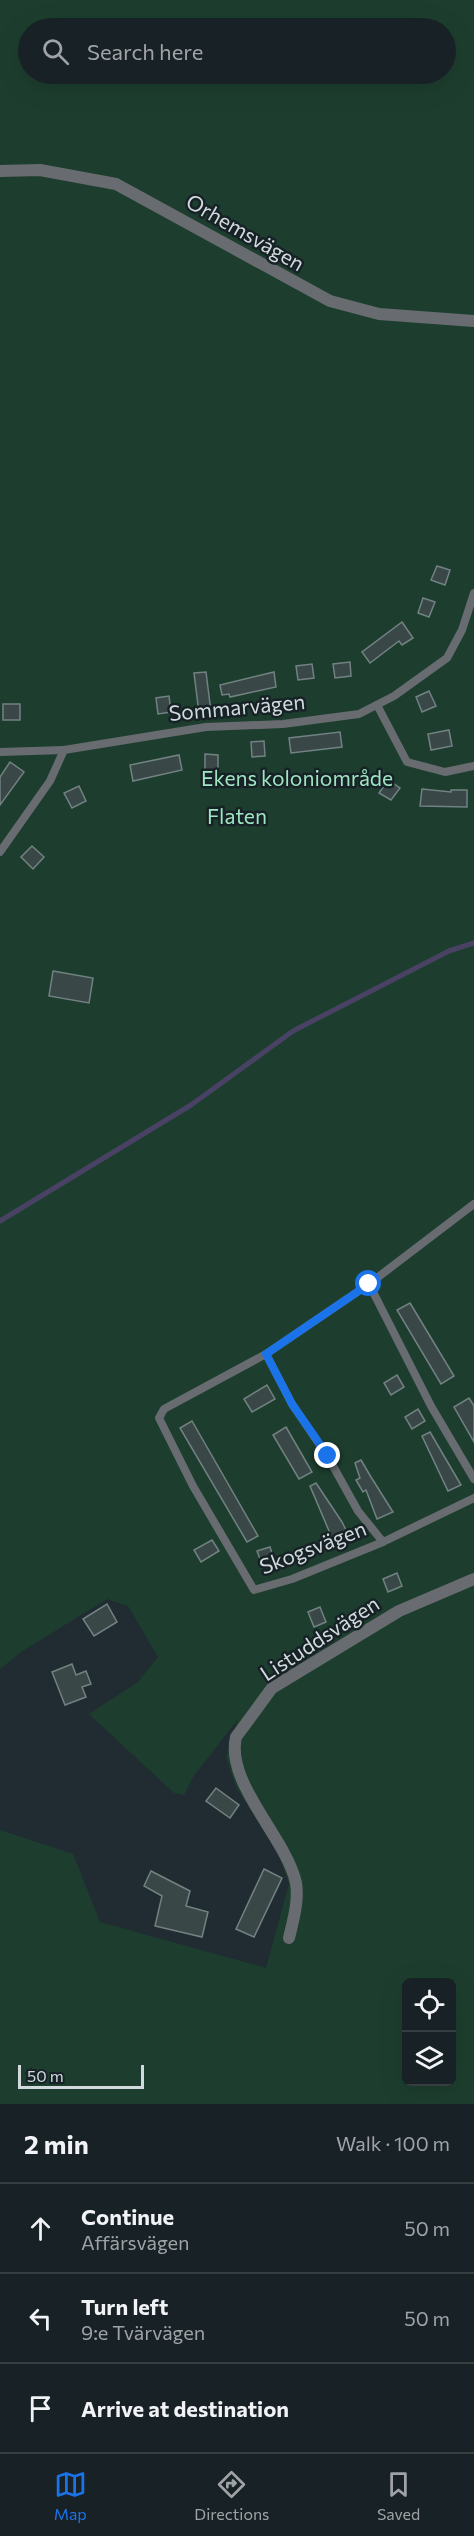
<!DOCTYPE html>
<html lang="en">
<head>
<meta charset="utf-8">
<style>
	body { margin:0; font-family:Commissioner,sans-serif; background:#21292d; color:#f1f3f6 }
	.controls { position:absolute; right:18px; bottom:18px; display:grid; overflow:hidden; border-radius:9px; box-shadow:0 6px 24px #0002 }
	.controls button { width:54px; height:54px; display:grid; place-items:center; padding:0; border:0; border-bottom:2px solid #363e42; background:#182125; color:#f1f3f6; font:30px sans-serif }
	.scale { position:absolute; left:18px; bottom:15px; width:126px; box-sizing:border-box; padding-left:6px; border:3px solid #d2dadd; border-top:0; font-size:16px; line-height:21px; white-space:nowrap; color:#d2dadd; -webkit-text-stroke:4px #172227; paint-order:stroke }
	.stop { position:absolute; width:18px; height:18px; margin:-14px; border:4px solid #1a73e8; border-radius:50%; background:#fff }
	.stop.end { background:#1a73e8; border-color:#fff; box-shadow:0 2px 6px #0008 }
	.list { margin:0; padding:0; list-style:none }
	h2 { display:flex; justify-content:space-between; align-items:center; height:78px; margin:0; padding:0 24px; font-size:26px }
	h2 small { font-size:20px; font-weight:400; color:#9fa3a7 }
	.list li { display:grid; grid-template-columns:39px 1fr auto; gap:18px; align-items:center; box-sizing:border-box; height:90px; padding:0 24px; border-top:2px solid #363e42 }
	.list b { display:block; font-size:22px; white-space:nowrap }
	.list p { margin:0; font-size:20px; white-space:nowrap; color:#9fa3a7 }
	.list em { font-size:20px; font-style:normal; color:#9fa3a7 }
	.icon { flex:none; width:33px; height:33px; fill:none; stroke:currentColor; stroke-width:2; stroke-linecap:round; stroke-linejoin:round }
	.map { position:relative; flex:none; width:474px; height:2104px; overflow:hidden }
	.search { position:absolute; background:#182125; box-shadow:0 6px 24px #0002; left:18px; right:18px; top:18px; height:66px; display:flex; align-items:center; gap:15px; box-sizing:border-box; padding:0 21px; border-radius:33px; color:#9fa3a7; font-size:22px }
	.sheet { height:348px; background:#182125 }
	nav { display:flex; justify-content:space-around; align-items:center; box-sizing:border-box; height:84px; border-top:2px solid #363e42; background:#182125; font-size:16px; color:#9fa3a7 }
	nav a { display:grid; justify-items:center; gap:3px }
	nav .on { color:#1a73e8 }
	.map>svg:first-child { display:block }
	.green { fill:#1d3e2e; fill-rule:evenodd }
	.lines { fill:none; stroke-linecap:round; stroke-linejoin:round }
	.stream { stroke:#494265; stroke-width:5 }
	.building { fill:#394747; stroke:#728282; stroke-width:1.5 }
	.service { stroke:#686c70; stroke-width:8 }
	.minor { stroke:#686c70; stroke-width:12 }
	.route { stroke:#1a73e8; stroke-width:8 }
	.labels { text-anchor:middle; stroke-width:5; stroke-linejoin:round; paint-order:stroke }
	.street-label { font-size:21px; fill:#d2dadd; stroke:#172227 }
	.park-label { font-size:21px; fill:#9ee5c1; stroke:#172227 }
</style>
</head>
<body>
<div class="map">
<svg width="474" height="2104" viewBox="0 0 474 2104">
	<rect width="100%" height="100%" fill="#202c31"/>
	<!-- green -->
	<path class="green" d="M0,0H474V2104H0V1830L73,1854L100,1922L266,1968L289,1884L278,1853L236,1787L226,1757L238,1719L193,1777L184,1795L174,1793L89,1714L138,1682L158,1657L128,1606L107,1599L21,1652L0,1669ZM28,28H446V74H28ZM406,1982H452V2082H406Z"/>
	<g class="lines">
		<!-- stream -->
		<polyline class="stream" points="0,1221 191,1105 293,1031 449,951 474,943"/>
	</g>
	<!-- building -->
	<g class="building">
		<polygon points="437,566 450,570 445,585 431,580"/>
		<polygon points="423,598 435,602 429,617 418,613"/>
		<polygon points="402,622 413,638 402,645 399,641 370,663 362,652"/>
		<polygon points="350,662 351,676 335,678 333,664"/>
		<polygon points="312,664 314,678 298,680 296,666"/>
		<polygon points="206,672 211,712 199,713 194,673"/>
		<polygon points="274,672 276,687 230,697 229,694 222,695 220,685"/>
		<polygon points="429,691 436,706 422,712 416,697"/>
		<polygon points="169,696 171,712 158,714 156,698"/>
		<rect x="3" y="704" width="17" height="16"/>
		<polygon points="449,730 452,746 431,750 428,734"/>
		<polygon points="340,732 342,747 291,753 289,738"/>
		<polygon points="264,741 265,756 252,757 251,742"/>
		<polygon points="205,754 218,755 218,770 205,770"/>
		<polygon points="179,755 182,770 133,781 130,765"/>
		<polygon points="10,762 24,772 0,805 0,777"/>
		<polygon points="388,780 400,788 391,800 379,793"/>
		<polygon points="79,786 86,801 72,808 64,793"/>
		<polygon points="422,789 451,792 451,790 467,790 467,807 420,806"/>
		<polygon points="32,846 44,857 33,869 21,857"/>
		<polygon points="53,971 93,978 89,1003 49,996"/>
		<polygon points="410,1303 454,1376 441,1384 397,1310"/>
		<polygon points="397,1375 404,1387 391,1395 384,1383"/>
		<polygon points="267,1385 275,1399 252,1412 244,1399"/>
		<polygon points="469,1398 474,1406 474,1442 454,1407"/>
		<polygon points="418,1409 425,1421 412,1429 405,1417"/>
		<polygon points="192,1421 258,1536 247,1542 180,1428"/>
		<polygon points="286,1427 312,1472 299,1479 273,1435"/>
		<polygon points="430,1432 461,1485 448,1491 422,1436"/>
		<polygon points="361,1460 371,1477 393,1512 377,1519 366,1490 363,1492 356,1480 360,1478 355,1463"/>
		<polygon points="316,1483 342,1522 347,1532 332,1538 310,1486"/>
		<polygon points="212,1540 219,1551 201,1562 194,1550"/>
		<polygon points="270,1547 275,1562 263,1567 257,1551"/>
		<polygon points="397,1573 402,1586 388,1592 383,1579"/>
		<polygon points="107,1604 117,1622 94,1636 83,1619"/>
		<polygon points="320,1607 326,1622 314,1627 308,1612"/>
		<polygon points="72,1664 76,1675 86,1671 91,1684 82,1687 86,1697 65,1705 52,1672"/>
		<polygon points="216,1788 239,1805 230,1818 206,1801"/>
		<polygon points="264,1869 282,1878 254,1937 236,1929"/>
		<polygon points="151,1871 190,1891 186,1906 208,1912 202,1937 155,1926 162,1896 144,1886"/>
	</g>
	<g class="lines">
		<!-- service -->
		<g class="service">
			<polyline points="377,705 407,762 445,772 474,766"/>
			<polyline points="0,752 64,750"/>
			<polyline points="0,852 50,781 64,750 206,727 283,724 359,714 394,696 447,658 462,630 474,593"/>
			<polyline points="474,1204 369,1284 266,1354 164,1409 159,1418 193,1486 254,1590 292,1579 383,1542 474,1498"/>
			<polyline points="369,1284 431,1406 474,1479"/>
			<polyline points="266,1354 292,1404 328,1457 358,1511 383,1542"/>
		</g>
		<!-- minor -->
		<g class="minor">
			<polyline points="0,171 40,170 116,184 330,301 379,314 474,321"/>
			<path d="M289,1938C293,1921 299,1901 296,1883C287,1839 225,1783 236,1737L272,1688L399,1611L474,1579"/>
		</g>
	</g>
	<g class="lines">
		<!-- route -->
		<polyline class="route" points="328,1456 292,1404 266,1354 369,1284"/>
	</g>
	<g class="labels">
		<!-- street labels -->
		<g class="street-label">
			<text transform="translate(245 233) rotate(30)" y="7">Orhemsvägen</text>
			<text transform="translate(237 708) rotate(-5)" y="7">Sommarvägen</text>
			<text transform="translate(313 1548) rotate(-21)" y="7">Skogsvägen</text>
			<text transform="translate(320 1639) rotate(-33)" y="7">Listuddsvägen</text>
		</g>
		<!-- park labels -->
		<g class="park-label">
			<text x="297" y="786">Ekens koloniområde</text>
			<text x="237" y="824">Flaten</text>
		</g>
	</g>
</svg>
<div class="controls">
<button><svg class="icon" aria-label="locate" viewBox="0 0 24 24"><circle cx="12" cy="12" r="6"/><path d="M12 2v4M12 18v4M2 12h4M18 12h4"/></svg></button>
<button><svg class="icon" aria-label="layers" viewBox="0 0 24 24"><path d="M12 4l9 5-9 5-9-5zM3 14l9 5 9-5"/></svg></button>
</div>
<div class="scale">50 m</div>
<div class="stop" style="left:369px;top:1284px"></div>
<div class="stop end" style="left:328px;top:1456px"></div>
<div class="search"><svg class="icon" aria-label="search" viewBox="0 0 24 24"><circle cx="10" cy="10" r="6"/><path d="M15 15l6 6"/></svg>Search here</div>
</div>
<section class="sheet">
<h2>2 min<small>Walk · 100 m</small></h2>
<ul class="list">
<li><svg class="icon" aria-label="ahead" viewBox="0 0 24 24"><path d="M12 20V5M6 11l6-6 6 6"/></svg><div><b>Continue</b><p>Affärsvägen</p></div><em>50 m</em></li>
<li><svg class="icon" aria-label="left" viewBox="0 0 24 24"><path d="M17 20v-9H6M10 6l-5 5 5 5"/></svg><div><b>Turn left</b><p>9:e Tvärvägen</p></div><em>50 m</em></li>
<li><svg class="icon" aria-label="arrive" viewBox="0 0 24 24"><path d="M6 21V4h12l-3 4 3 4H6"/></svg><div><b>Arrive at destination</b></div></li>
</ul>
</section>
<nav>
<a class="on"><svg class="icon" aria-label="map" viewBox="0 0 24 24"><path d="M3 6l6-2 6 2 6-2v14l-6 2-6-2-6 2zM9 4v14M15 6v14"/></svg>Map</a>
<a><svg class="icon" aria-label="directions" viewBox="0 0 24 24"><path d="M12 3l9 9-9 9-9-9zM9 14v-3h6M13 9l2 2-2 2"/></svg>Directions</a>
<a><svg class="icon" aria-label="saved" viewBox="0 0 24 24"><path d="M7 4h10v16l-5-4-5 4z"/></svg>Saved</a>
</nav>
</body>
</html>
